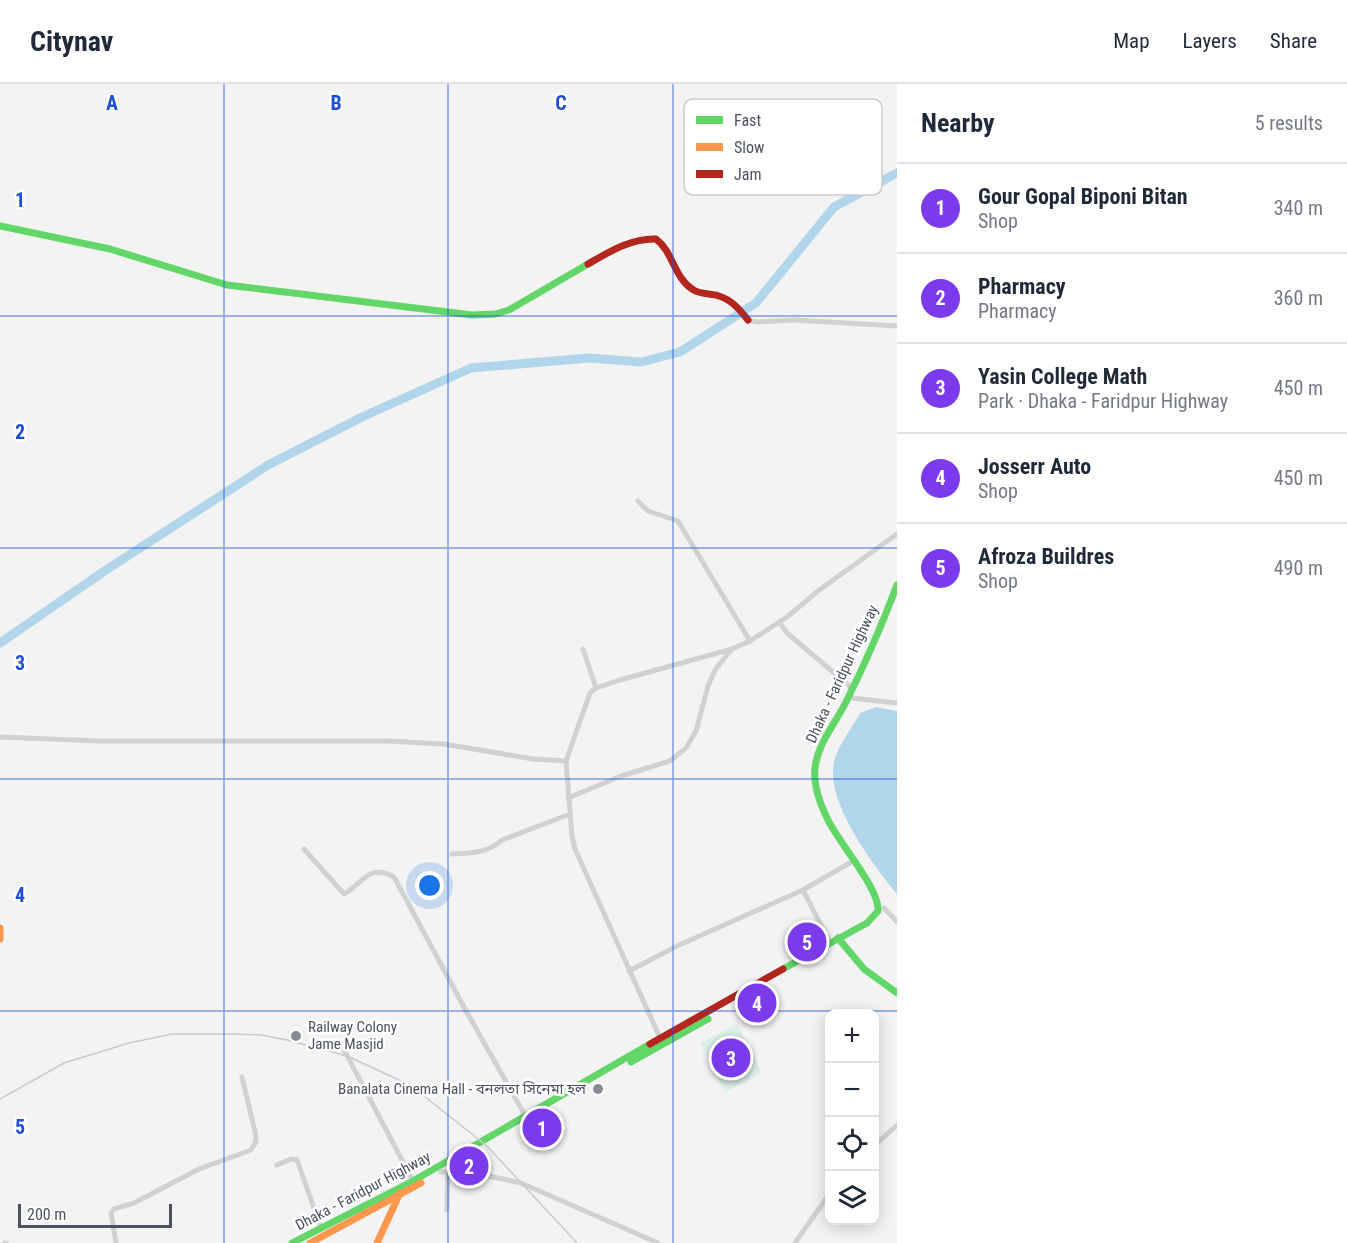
<!DOCTYPE html>
<html lang="en">
<head>
<meta charset="utf-8">
<style>
	body { margin:0; font-family:"Roboto Condensed","Noto Sans Bengali",sans-serif; background:#f2f2f3; color:#1f2937 }
	.controls { position:absolute; right:18px; bottom:18px; display:grid; overflow:hidden; border-radius:12px; box-shadow:0 3px 15px #0003 }
	.controls button { width:54px; height:54px; display:grid; place-items:center; padding:0; border:0; border-bottom:2px solid #e0e1e3; background:#fff; color:#1f2937; font:30px sans-serif }
	.scale { position:absolute; left:18px; bottom:15px; width:154px; box-sizing:border-box; padding-left:6px; border:3px solid #4b525f; border-top:0; font-size:16px; line-height:21px; white-space:nowrap; color:#4b525f; -webkit-text-stroke:4px #fff; paint-order:stroke }
	.you { position:absolute; left:430px; top:802px; width:21px; height:21px; margin:-15px; border:4px solid #fff; border-radius:50%; background:#1a73e8; box-shadow:0 0 0 9px #1a73e833 }
	.badge { display:grid; place-items:center; width:39px; height:39px; border-radius:50%; background:#7c3aed; color:#fff; font-size:20px; font-weight:700 }
	.pin { position:absolute; translate:-50% -50%; border:3px solid #fff; box-shadow:0 2px 6px #0006 }
	.list { margin:0; padding:0; list-style:none }
	h2 { display:flex; justify-content:space-between; align-items:center; height:78px; margin:0; padding:0 24px; font-size:26px }
	h2 small { font-size:20px; font-weight:400; color:#747a83 }
	.list li { display:grid; grid-template-columns:39px 1fr auto; gap:18px; align-items:center; box-sizing:border-box; height:90px; padding:0 24px; border-top:2px solid #e0e1e3 }
	.list b { display:block; font-size:22px; white-space:nowrap }
	.list p { margin:0; font-size:20px; white-space:nowrap; color:#747a83 }
	.list em { font-size:20px; font-style:normal; color:#747a83 }
	.icon { flex:none; width:33px; height:33px; fill:none; stroke:currentColor; stroke-width:2; stroke-linecap:round; stroke-linejoin:round }
	.map { position:relative; flex:none; width:897px; height:1159px; overflow:hidden }
	header { display:flex; align-items:center; gap:36px; box-sizing:border-box; height:84px; padding:0 30px; background:#fff; border-bottom:2px solid #e0e1e3 }
	header strong { font-size:28px }
	nav { display:flex; gap:33px; margin-inline-start:auto; font-size:21px }
	main { display:flex }
	aside { flex:1; background:#fff }
	.map>svg:first-child { display:block }
	.green { fill:#daf0e6 }
	.water { fill:#b1d6eb }
	.lines { fill:none; stroke-linecap:round; stroke-linejoin:round }
	.river { stroke:#b1d6eb; stroke-width:9 }
	.street { stroke:#cfd1d3; stroke-width:5 }
	.fast { stroke:#63d668; stroke-width:7 }
	.slow { stroke:#ff974d; stroke-width:7 }
	.jam { stroke:#b3261e; stroke-width:7 }
	.rail { stroke:#c9cacc; stroke-width:1.5 }
	.grid { fill:none; stroke:#1d4ed8; stroke-width:1.5; stroke-opacity:0.55 }
	.poi-dot { fill:#868a93; stroke:#fff; stroke-width:2 }
	.labels { text-anchor:middle; stroke-width:5; stroke-linejoin:round; paint-order:stroke }
	.street-label { font-size:15px; fill:#4b525f; stroke:#fff }
	.poi-label { font-size:15px; fill:#4b525f; stroke:#fff; text-anchor:start }
	.key { fill:#fff; stroke:#c9cbcf; stroke-width:1.5 }
	.key-label { font-size:16px; fill:#4b525f }
	.grid-label { font-size:20px; text-anchor:middle; font-weight:bold; fill:#1d4ed8; stroke:#fff; stroke-width:5; stroke-linejoin:round; paint-order:stroke }
</style>
</head>
<body>
<header>
<strong>Citynav</strong>
<nav><a>Map</a><a>Layers</a><a>Share</a></nav>
</header>
<main>
<div class="map">
<svg width="897" height="1159" viewBox="0 0 897 1159">
	<rect width="100%" height="100%" fill="#f3f3f3"/>
	<!-- green -->
	<polygon class="green" points="737,940 762,989 725,1008 700,959"/>
	<!-- water -->
	<path class="water" d="M876,623L897,627V810C873,781 822,714 835,674C840,659 852,644 860,629Z"/>
	<g class="lines">
		<!-- river -->
		<polyline class="river" points="0,559 106,486 268,381 362,333 471,284 589,274 641,278 680,268 756,219 834,123 897,89"/>
		<!-- street -->
		<g class="street">
			<polyline points="748,236 757,238 794,236 897,242"/>
			<polyline points="638,417 648,427 678,437 750,557"/>
			<polyline points="779,538 787,549 852,604"/>
			<polyline points="583,565 596,604"/>
			<polyline points="852,614 897,619"/>
			<polyline points="0,653 99,657 387,657 444,660 533,675 566,677"/>
			<polyline points="568,714 621,692 670,677 686,664 696,647 708,602 715,586 731,566"/>
			<path d="M304,765L344,810C364,799 368,779 394,793L465,925L526,1033"/>
			<path d="M452,770C470,769 488,769 502,756L570,730"/>
			<polyline points="803,806 830,859"/>
			<polyline points="884,824 897,838"/>
			<polyline points="629,887 677,862 803,806 853,777"/>
			<polyline points="661,956 575,765 572,752 566,677 590,609 596,604 620,596 732,565 750,557 787,533 818,507 897,450"/>
			<polyline points="342,962 413,1097"/>
			<polyline points="874,1062 897,1041"/>
			<polyline points="277,1081 291,1075 297,1076 321,1144"/>
			<polyline points="441,1088 470,1088 521,1099 658,1159"/>
			<polyline points="447,1126 448,1088"/>
			<polyline points="5,1159 6,1159"/>
			<polyline points="116,1159 111,1129 114,1125 134,1119 199,1085 251,1066 256,1058 256,1052 242,993"/>
			<polyline points="795,1159 830,1109"/>
		</g>
		<!-- fast -->
		<g class="fast">
			<polyline points="0,142 110,165 227,201 472,231 495,230 509,226 588,180"/>
			<polyline points="838,854 864,885 897,909"/>
			<path d="M783,885L867,839L878,827C880,805 839,759 828,736C820,720 813,702 815,684C818,659 835,640 846,618C865,580 882,541 897,501"/>
			<polyline points="631,978 708,935"/>
			<polyline points="292,1159 413,1097 650,960"/>
		</g>
		<!-- slow -->
		<g class="slow">
			<polyline points="0,844 0,855"/>
			<polyline points="310,1159 421,1099"/>
			<polyline points="377,1159 400,1109"/>
		</g>
		<!-- jam -->
		<g class="jam">
			<path d="M588,180C609,168 631,154 656,155C673,168 674,193 692,205C700,211 710,209 719,212C732,216 740,226 748,236"/>
			<polyline points="650,960 783,885"/>
		</g>
		<!-- rail -->
		<polyline class="rail" points="0,1015 64,979 129,959 172,950 232,950 261,951 287,956 347,972 397,995 424,1012 487,1062 577,1159"/>
	</g>
	<!-- grid -->
	<path class="grid" d="M224,0V1159M448,0V1159M673,0V1159M0,232H897M0,464H897M0,695H897M0,927H897"/>
	<!-- markers -->
	<g class="poi-dot">
		<circle cx="296" cy="952" r="6"/>
		<circle cx="598" cy="1005" r="6"/>
	</g>
	<g class="labels">
		<!-- street labels -->
		<g class="street-label">
			<text transform="translate(842 590) rotate(-65)" y="5">Dhaka - Faridpur Highway</text>
			<text transform="translate(363 1107) rotate(-28)" y="5">Dhaka - Faridpur Highway</text>
		</g>
		<!-- poi labels -->
		<g class="poi-label">
			<text x="308" y="948">Railway Colony<tspan x="308" dy="17">Jame Masjid</tspan></text>
			<text x="586" y="1010" text-anchor="end">Banalata Cinema Hall - বনলতা সিনেমা হল</text>
		</g>
	</g>
	<!-- legend -->
	<rect x="684" y="15" width="198" height="96" rx="9" class="key"/>
	<rect x="696" y="32" width="27" height="8" fill="#63d668"/>
	<rect x="696" y="59" width="27" height="8" fill="#ff974d"/>
	<rect x="696" y="86" width="27" height="8" fill="#b3261e"/>
	<g class="key-label">
		<text x="734" y="42">Fast</text>
		<text x="734" y="69">Slow</text>
		<text x="734" y="96">Jam</text>
	</g>
	<g class="grid-label">
		<text x="112" y="26">A</text>
		<text x="336" y="26">B</text>
		<text x="561" y="26">C</text>
		<text x="20" y="123">1</text>
		<text x="20" y="355">2</text>
		<text x="20" y="586">3</text>
		<text x="20" y="818">4</text>
		<text x="20" y="1050">5</text>
	</g>
</svg>
<div class="controls">
<button>+</button>
<button>−</button>
<button><svg class="icon" aria-label="locate" viewBox="0 0 24 24"><circle cx="12" cy="12" r="6"/><path d="M12 2v4M12 18v4M2 12h4M18 12h4"/></svg></button>
<button><svg class="icon" aria-label="layers" viewBox="0 0 24 24"><path d="M12 4l9 5-9 5-9-5zM3 14l9 5 9-5"/></svg></button>
</div>
<div class="scale">200 m</div>
<div class="you"></div>
<div class="pin badge" style="left:542px;top:1044px">1</div>
<div class="pin badge" style="left:469px;top:1082px">2</div>
<div class="pin badge" style="left:731px;top:974px">3</div>
<div class="pin badge" style="left:757px;top:919px">4</div>
<div class="pin badge" style="left:807px;top:858px">5</div>
</div>
<aside>
<h2>Nearby<small>5 results</small></h2>
<ul class="list">
<li><span class="badge">1</span><div><b>Gour Gopal Biponi Bitan</b><p>Shop</p></div><em>340 m</em></li>
<li><span class="badge">2</span><div><b>Pharmacy</b><p>Pharmacy</p></div><em>360 m</em></li>
<li><span class="badge">3</span><div><b>Yasin College Math</b><p>Park · Dhaka - Faridpur Highway</p></div><em>450 m</em></li>
<li><span class="badge">4</span><div><b>Josserr Auto</b><p>Shop</p></div><em>450 m</em></li>
<li><span class="badge">5</span><div><b>Afroza Buildres</b><p>Shop</p></div><em>490 m</em></li>
</ul>
</aside>
</main>
</body>
</html>
